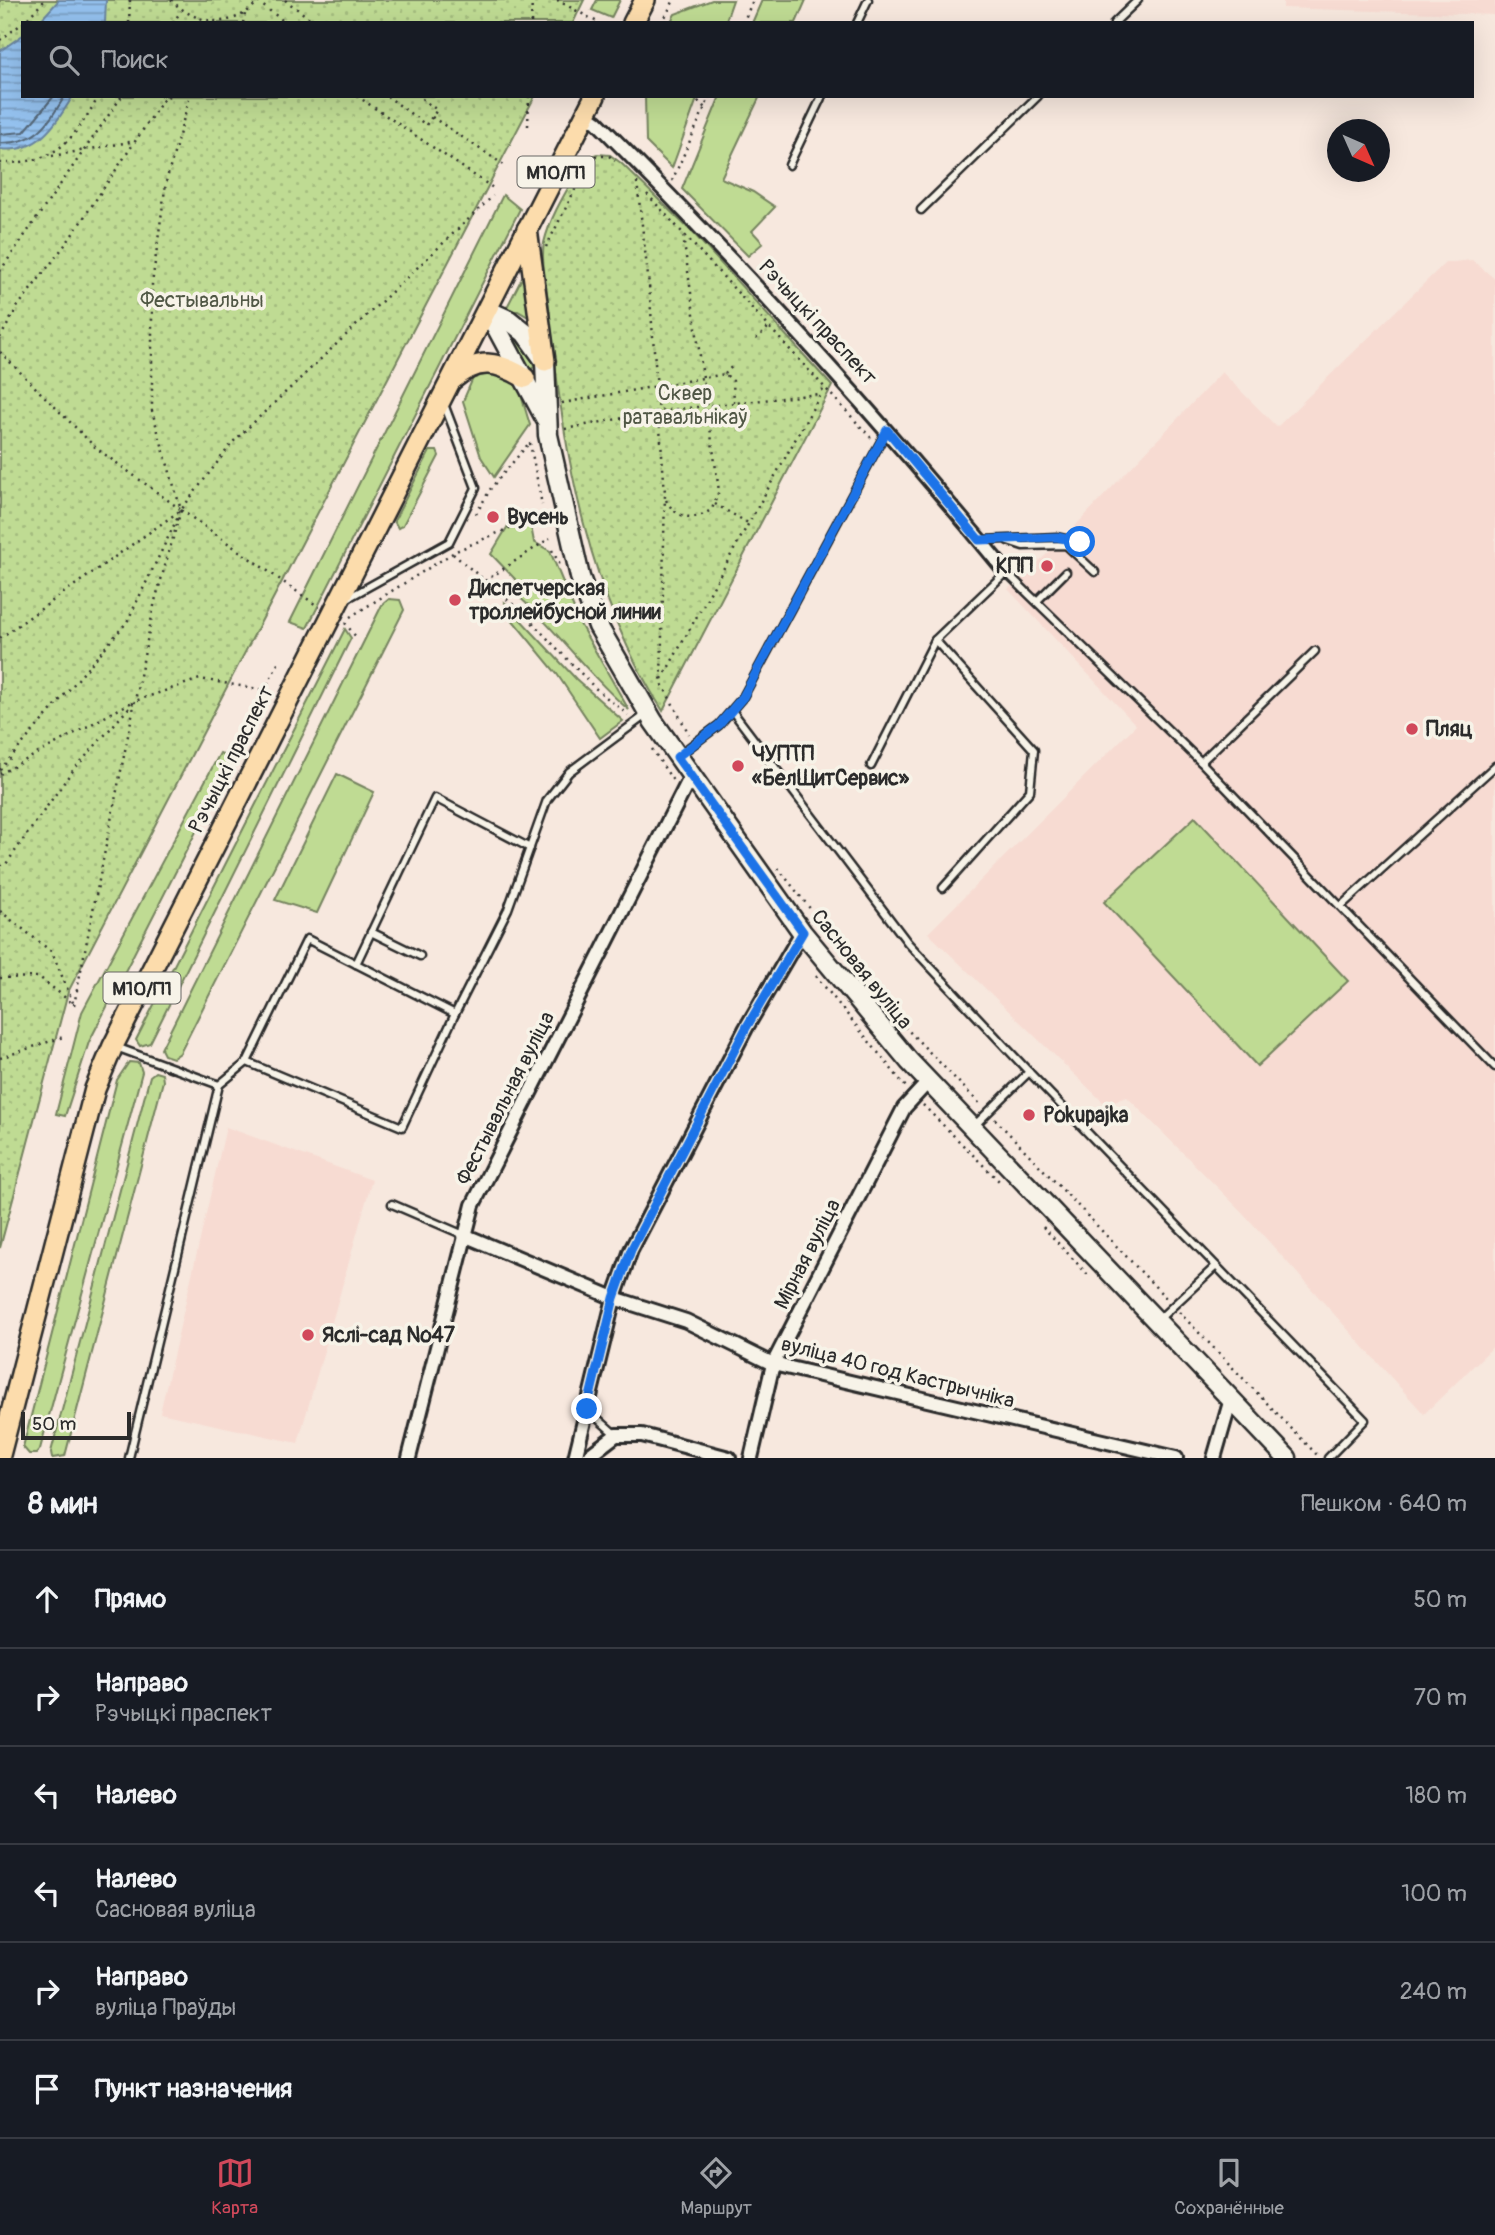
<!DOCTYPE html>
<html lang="ru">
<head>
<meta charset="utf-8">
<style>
	body { margin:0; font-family:Pangolin,sans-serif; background:#242831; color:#f1f3f6 }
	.compass { position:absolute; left:1327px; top:119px; width:63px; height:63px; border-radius:50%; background:#171b24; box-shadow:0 7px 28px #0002; rotate:135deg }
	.scale { position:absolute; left:21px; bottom:18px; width:110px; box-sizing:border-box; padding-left:7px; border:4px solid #2b2b2b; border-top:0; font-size:19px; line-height:24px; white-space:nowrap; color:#2b2b2b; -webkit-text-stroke:5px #f7f3e8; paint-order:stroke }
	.stop { position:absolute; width:21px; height:21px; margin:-16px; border:5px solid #1a73e8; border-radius:50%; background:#fff }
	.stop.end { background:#1a73e8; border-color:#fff; box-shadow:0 2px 7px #0008 }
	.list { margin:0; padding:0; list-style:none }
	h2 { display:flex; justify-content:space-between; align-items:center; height:91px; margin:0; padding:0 28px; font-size:30px }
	h2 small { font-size:23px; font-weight:400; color:#9ea1a6 }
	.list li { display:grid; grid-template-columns:46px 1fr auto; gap:21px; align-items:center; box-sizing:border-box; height:98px; padding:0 28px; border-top:2px solid #363941 }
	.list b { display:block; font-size:26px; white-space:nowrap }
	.list p { margin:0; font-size:23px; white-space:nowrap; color:#9ea1a6 }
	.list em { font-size:23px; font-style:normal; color:#9ea1a6 }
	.icon { flex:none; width:38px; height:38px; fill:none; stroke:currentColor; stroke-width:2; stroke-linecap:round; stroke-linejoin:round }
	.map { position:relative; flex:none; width:1495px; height:1458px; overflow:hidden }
	.search { position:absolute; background:#171b24; box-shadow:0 7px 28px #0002; left:21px; right:21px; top:21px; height:77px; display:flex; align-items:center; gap:18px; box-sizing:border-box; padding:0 24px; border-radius:0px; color:#9ea1a6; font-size:26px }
	.sheet { height:679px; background:#171b24 }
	nav { display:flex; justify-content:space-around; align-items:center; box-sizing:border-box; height:98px; border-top:2px solid #363941; background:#171b24; font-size:19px; color:#9ea1a6 }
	nav a { display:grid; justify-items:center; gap:4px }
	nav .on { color:#d1495b }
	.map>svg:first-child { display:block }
	.built { fill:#f7dbd2 }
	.grass { fill:#bfdb93; stroke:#75835f; stroke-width:2 }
	.park { fill:url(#park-dots); stroke:#75835f; stroke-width:2 }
	.water { fill:url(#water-rules); stroke:#6a85a0; stroke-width:2 }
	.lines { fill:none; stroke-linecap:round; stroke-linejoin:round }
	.shore { stroke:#556779; stroke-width:2 }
	.service-casing { stroke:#2b2b2b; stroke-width:11 }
	.minor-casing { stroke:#2b2b2b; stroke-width:18 }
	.secondary-casing { stroke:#2b2b2b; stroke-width:23 }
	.primary-casing { stroke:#2b2b2b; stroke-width:24 }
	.path { stroke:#2b2b2b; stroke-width:2.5; stroke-dasharray:2 5; stroke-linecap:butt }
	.service { stroke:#f7f3e8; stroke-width:6 }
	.minor { stroke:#f7f3e8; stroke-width:12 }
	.secondary { stroke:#f7f3e8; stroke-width:18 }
	.primary { stroke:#fcdcac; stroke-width:19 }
	.route { stroke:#1a73e8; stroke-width:9 }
	.poi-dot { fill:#d1495b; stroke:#f7f3e8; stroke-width:2.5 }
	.labels { text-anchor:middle; stroke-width:7; stroke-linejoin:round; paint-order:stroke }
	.shield { fill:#f7f3e8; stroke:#686764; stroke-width:2 }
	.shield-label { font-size:19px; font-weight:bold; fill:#2b2b2b }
	.park-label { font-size:21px; fill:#505745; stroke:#f7f3e8 }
	.street-label { font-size:21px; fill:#2b2b2b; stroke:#f7f3e8 }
	.poi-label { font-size:21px; font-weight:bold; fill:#2b2b2b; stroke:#f7f3e8; text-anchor:start }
</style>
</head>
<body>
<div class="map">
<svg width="1495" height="1458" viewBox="0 0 1495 1458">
	<defs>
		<pattern id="park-dots" width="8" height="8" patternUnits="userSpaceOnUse" patternTransform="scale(1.75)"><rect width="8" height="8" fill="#bfdb93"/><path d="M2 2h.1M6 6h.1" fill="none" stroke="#a4bc7f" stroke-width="1.8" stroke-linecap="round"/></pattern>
		<pattern id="water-rules" width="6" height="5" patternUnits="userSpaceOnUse" patternTransform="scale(1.75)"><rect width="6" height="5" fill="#94c1ee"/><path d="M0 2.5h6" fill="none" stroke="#799dc1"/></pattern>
	</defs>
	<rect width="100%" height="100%" fill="#f7e8de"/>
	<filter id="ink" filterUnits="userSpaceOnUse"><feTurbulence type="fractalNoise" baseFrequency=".0143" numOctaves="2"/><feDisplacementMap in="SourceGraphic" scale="14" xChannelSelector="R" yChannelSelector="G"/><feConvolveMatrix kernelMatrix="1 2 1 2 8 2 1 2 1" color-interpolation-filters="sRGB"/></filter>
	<g filter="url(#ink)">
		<!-- built -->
		<g class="built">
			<polygon points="1283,0 1495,0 1495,15 1283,8"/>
			<polygon points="1472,260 1495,279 1495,1345 1424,1414 1243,1213 1127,1097 1105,1104 928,933 1136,725 1008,589 1057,545 1222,372 1277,427 1445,263"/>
			<polygon points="226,1127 372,1180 298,1443 160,1413"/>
		</g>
		<!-- grass -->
		<g class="grass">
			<polygon points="597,0 620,0 611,18 592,10"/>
			<polygon points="712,0 733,0 725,23 670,23 675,14"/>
			<polygon points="762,0 806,0 796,23 752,23"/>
			<polygon points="645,96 698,96 672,168 646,142"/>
			<polygon points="720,96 760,96 721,178 753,192 775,207 752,231 763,243 748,256 682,189"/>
			<polygon points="503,195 520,209 307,628 290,622"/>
			<polygon points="525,272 532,328 528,317 518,311 505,311"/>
			<path d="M507,327C521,333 533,352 534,367L529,371Z"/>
			<polygon points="495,372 518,385 530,425 494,477 481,457 463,401 473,378"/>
			<polygon points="430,451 437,451 439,456 403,525 398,528 394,521"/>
			<path d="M517,511L530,521L534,542L550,551L581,626L629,710C586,674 555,626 512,591L516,580L491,554Z"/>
			<polygon points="389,599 400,600 404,610 180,1053 173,1058 164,1055 161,1049 382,605"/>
			<polygon points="505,603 576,679 623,721 600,738 557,674 506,612"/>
			<polygon points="345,629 351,638 150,1043 140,1046 136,1040"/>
			<polygon points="220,753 233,759 89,1042 65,1116 56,1114 82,1012"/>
			<polygon points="337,774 374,792 317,913 275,900"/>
			<polygon points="1195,817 1348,981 1257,1066 1104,902"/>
			<polygon points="129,1062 139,1063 142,1072 40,1449 36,1454 29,1454 23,1447 117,1080"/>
			<polygon points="155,1072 162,1074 163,1081 65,1456 52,1458 51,1452 150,1076"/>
		</g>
		<!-- park -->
		<g class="park">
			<polygon points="0,0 584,0 573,23 23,23 23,96 535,96 68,992 0,1248"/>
			<path d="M597,154L610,155L621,163L695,235L832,386L663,711C588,595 563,453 550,317C549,298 540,262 544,243C551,213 571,184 585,158Z"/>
		</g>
		<!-- water -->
		<g class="water">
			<polygon points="59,0 106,0 105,23 38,23"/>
			<path d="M23,35V96H73C55,125 38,154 0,149V51Z"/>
		</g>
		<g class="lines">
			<!-- shore -->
			<g class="shore">
				<polyline points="0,134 24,132 54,96"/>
				<path d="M0,143C36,144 47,125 65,96"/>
			</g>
			<defs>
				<g id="service">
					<polyline points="857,23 868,0"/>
					<polyline points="1114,23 1138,0"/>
					<polyline points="789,165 822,96"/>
					<polyline points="921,210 1038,96"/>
					<polyline points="981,540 1057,537 1080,542"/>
					<polyline points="1008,541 1023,546 1066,545 1095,572"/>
					<polyline points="348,598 449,542 476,488 444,404"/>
					<polyline points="1037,601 1066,572"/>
					<polyline points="733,712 908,943 1029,1072"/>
					<polyline points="679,755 719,725 743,697 886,432"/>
					<polyline points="1201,762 1315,651"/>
					<polyline points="871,766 935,640"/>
					<polyline points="943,888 1030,791 1034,750 935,640 1006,572 1201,762 1495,1067"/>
					<polyline points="1341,906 1495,766"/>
					<polyline points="371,932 420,956"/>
					<polyline points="356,964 435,798 530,848"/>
					<polyline points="455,1014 508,909 547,800 569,772 647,714"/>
					<polyline points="116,1047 219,1085"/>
					<polyline points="974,1126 1029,1072 1365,1420 1328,1458"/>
					<polyline points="392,1204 464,1235"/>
					<polyline points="1158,1320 1216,1266"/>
					<polyline points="587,1409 616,1435"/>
					<polyline points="129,1458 219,1085 247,1062 402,1127 455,1014 307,939 247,1062"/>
				</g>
				<g id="minor">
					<path d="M585,114L597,122C740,265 877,415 1006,572"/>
					<polyline points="464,1235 614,1298 686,1321 773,1364 1176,1458"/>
					<polyline points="409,1458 473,1205 691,776"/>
					<polyline points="575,1458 614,1298 631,1250 746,1028 802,932"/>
					<polyline points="586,1458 616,1435 642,1435 729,1458"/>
					<polyline points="751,1458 773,1364 904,1108 928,1082"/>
					<polyline points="1214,1458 1231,1399"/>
				</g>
				<g id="secondary">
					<polyline points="487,310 509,320 525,333 545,361 548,435 580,577 598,626 653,721 802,932 909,1061 1287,1458"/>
					<polyline points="487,310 545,418"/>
				</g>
				<g id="primary">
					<polyline points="633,23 645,0"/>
					<polyline points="527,229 545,361"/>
					<path d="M452,380C478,357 497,361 525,378"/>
					<polyline points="0,1455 95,1089 113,1046 595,96"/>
				</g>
			</defs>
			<!-- service casing -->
			<use href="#service" class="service-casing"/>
			<!-- minor casing -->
			<use href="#minor" class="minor-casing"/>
			<!-- secondary casing -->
			<use href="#secondary" class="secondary-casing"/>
			<!-- primary casing -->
			<use href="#primary" class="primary-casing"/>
			<!-- path -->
			<g class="path">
				<path d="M171,0C197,26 235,30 259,0"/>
				<polyline points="285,0 316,23"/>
				<polyline points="557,0 599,23"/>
				<polyline points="258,2 286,23"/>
				<polyline points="23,23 45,0"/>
				<polyline points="129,23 130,0"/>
				<polyline points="173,23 181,11"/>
				<polyline points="243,23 245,14"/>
				<polyline points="531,23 532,0"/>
				<polyline points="662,23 674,0"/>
				<polyline points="743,23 753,0"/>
				<polyline points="0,40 23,23"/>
				<polyline points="357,96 496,190"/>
				<polyline points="387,96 426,125 437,110 418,96"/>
				<polyline points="693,96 705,108"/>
				<polyline points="432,117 507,167"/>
				<polyline points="528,126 529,96"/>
				<polyline points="52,156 135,141"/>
				<path d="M0,163C56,164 72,142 99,96"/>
				<polyline points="672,181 710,96"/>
				<polyline points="637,182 649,285 665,493 661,682 689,734"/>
				<polyline points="647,194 872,439"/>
				<polyline points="546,247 592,156 609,156 615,161"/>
				<polyline points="0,271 122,96"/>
				<polyline points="0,338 18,306 68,241 163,100 169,96"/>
				<polyline points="756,339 769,327"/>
				<polyline points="0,352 96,448 180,509"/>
				<polyline points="725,374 734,364"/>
				<polyline points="562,403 725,374 733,381 734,403"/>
				<polyline points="565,429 660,411 818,394"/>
				<polyline points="530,443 542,505"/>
				<path d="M666,500C676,519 695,522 712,509L719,491L683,236"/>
				<polyline points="715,504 748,523"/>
				<polyline points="181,510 319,607"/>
				<polyline points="476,514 491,488 530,442"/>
				<polyline points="552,550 560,565"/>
				<polyline points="453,554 522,612 595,688 628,715"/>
				<polyline points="485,581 550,538"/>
				<polyline points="350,617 456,551 544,513"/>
				<polyline points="345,623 356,637"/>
				<polyline points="0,638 181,510 233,442 493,196"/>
				<polyline points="662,679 824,388"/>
				<polyline points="235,746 280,660"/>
				<polyline points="652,749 673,781"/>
				<polyline points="0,770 127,622 178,517"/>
				<polyline points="0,774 132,702"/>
				<polyline points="0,865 6,864 70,774 135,701 200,679 264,690"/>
				<polyline points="778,868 899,1021 981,1105"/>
				<polyline points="0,911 52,952 74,1005"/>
				<polyline points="816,976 906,1087"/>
				<polyline points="0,978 39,977 72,1003"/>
				<polyline points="74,1005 155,601 181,510 152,411 152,284 166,182 190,96"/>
				<polyline points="0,1058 63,1037"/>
				<polyline points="923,1105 1002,1184"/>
				<polyline points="995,1119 1167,1299"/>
				<polyline points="1043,1227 1089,1276"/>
				<polyline points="1179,1312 1318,1456"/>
			</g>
			<!-- service -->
			<use href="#service" class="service"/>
			<!-- minor -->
			<use href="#minor" class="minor"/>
			<!-- secondary -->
			<use href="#secondary" class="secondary"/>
			<!-- primary -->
			<use href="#primary" class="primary"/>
		</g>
	</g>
	<g class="lines" filter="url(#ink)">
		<!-- route -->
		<polyline class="route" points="587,1409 614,1298 631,1250 746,1028 803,932 677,757 719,725 743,697 887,430 979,540 1057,537 1080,542"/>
	</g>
	<!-- markers -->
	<g class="poi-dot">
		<circle cx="493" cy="517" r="7"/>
		<circle cx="1047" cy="566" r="7"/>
		<circle cx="455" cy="600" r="7"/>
		<circle cx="1412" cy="729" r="7"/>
		<circle cx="738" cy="766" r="7"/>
		<circle cx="1029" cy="1115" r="7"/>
		<circle cx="308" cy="1335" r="7"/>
	</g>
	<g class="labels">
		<!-- shield labels -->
		<g class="shield">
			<rect x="517.5" y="156.5" width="77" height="31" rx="5"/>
			<rect x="103.5" y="972.5" width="77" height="31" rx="5"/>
		</g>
		<g class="shield-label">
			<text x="556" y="179">М10/П1</text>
			<text x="142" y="995">М10/П1</text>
		</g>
		<!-- park labels -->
		<g class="park-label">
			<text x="202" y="307">Фестывальны</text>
			<text x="685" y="400">Сквер<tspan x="685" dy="24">ратавальнікаў</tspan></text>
		</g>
		<!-- street labels -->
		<g class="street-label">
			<text transform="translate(818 322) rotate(47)" y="7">Рэчыцкі праспект</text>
			<text transform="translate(231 759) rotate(-63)" y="7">Рэчыцкі праспект</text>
			<text transform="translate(862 969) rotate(51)" y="7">Сасновая вуліца</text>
			<text transform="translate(505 1098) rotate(-63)" y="7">Фестывальная вуліца</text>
			<text transform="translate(807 1254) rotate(-63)" y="7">Мірная вуліца</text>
			<text transform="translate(898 1372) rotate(14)" y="7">вуліца 40 год Кастрычніка</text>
		</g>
		<!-- poi labels -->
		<g class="poi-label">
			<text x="507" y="524">Вусень</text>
			<text x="1033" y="573" text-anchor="end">КПП</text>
			<text x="469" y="595">Диспетчерская<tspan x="469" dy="24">троллейбусной линии</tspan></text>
			<text x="1426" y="736">Пляц</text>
			<text x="752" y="761">ЧУПТП<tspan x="752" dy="24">«БелЩитСервис»</tspan></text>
			<text x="1043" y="1122">Pokupajka</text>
			<text x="322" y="1342">Яслі-сад №47</text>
		</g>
	</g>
</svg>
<svg class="compass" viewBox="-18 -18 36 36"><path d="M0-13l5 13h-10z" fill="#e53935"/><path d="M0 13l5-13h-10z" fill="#9ea1a6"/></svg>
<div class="scale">50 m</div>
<div class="stop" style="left:1080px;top:542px"></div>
<div class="stop end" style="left:587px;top:1409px"></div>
<div class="search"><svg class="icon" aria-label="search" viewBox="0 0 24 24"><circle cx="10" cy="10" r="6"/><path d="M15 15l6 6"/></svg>Поиск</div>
</div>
<section class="sheet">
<h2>8 мин<small>Пешком · 640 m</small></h2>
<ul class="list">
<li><svg class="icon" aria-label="ahead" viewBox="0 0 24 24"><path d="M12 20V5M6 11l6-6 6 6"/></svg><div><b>Прямо</b></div><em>50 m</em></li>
<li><svg class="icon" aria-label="right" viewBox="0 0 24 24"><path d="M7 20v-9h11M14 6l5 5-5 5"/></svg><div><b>Направо</b><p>Рэчыцкі праспект</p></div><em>70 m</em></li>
<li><svg class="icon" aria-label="left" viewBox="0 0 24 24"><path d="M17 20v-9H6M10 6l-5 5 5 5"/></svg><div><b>Налево</b></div><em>180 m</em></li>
<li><svg class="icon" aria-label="left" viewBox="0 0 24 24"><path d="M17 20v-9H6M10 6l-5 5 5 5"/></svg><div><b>Налево</b><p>Сасновая вуліца</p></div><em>100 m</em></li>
<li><svg class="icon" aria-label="right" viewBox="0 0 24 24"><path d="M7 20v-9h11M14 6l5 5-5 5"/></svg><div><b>Направо</b><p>вуліца Праўды</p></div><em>240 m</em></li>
<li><svg class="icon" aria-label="arrive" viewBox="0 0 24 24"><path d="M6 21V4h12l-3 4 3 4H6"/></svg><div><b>Пункт назначения</b></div></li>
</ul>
</section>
<nav>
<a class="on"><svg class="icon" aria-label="map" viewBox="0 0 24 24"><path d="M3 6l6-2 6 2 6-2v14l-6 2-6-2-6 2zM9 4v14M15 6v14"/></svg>Карта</a>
<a><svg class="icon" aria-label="directions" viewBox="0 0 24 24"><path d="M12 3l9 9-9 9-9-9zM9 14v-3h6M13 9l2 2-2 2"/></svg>Маршрут</a>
<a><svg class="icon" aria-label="saved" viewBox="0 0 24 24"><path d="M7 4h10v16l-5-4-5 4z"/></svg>Сохранённые</a>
</nav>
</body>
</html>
